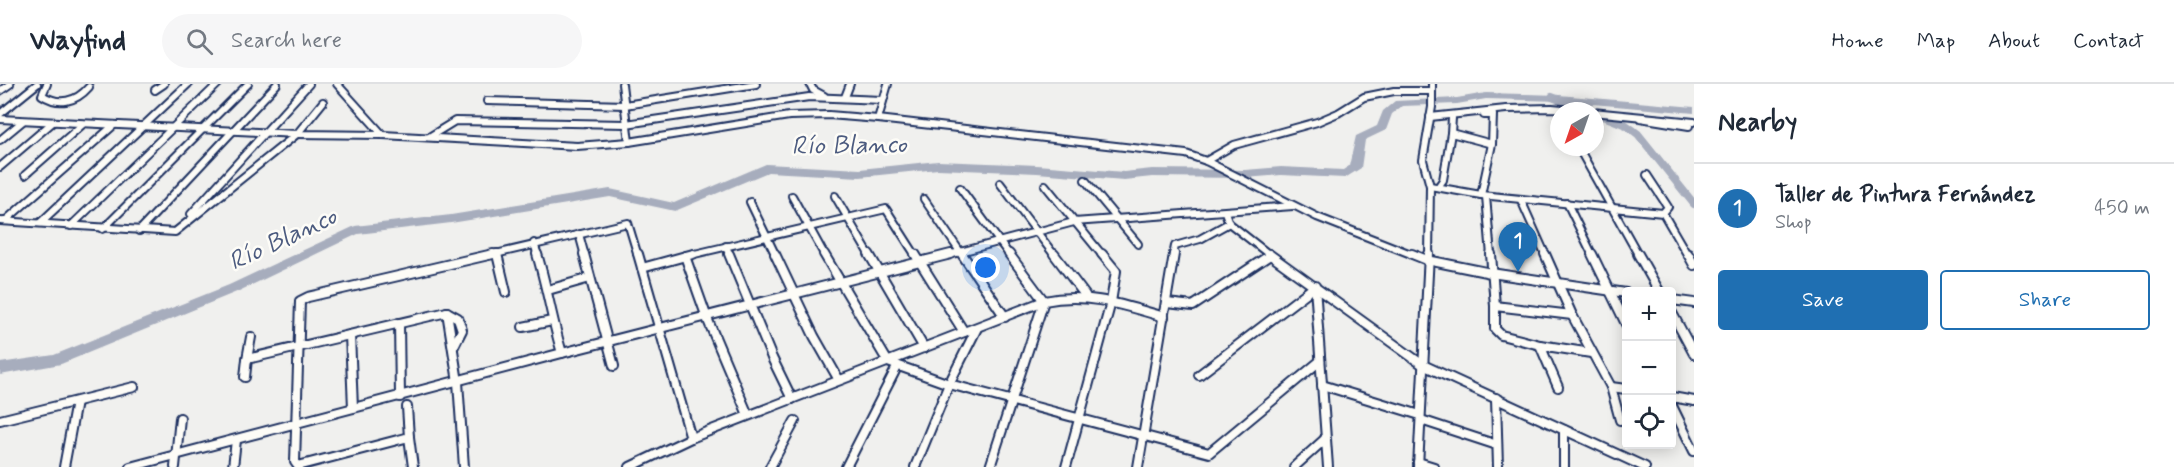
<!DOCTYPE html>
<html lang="en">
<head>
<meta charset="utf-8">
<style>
	body { margin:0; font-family:Mynerve,sans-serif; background:#f6f6f7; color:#1f2937 }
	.controls { position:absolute; right:18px; bottom:18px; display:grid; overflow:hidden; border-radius:6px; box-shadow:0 3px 15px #0003 }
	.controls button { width:54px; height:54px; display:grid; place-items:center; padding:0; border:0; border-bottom:2px solid #e0e1e3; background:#fff; color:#1f2937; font:30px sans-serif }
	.compass { position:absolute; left:1550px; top:18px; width:54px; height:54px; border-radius:50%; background:#fff; box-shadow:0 3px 15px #0003; rotate:220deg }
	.you { position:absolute; left:986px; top:184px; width:21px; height:21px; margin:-15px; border:4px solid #fff; border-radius:50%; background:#1a73e8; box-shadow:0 0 0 9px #1a73e833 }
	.badge { display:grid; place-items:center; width:39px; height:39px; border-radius:50%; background:#1f6fb2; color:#fff; font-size:20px; font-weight:700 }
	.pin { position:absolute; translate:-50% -50px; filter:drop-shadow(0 2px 3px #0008) }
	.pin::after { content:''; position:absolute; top:32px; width:21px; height:18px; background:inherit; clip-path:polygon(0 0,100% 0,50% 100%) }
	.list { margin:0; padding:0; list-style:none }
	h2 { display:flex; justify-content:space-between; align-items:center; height:78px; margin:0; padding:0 24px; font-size:26px }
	h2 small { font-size:20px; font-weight:400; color:#747a83 }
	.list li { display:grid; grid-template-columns:39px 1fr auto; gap:18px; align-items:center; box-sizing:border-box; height:90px; padding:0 24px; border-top:2px solid #e0e1e3 }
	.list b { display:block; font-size:22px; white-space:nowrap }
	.list p { margin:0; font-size:20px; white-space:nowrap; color:#747a83 }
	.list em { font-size:20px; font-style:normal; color:#747a83 }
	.actions { display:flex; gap:12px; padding:18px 24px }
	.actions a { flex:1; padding:14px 0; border:2px solid #1f6fb2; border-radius:6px; text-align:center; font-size:21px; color:#1f6fb2 }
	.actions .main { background:#1f6fb2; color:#fff }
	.icon { flex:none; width:33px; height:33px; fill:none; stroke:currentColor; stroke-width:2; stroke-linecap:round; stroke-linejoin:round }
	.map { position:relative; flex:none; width:1694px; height:383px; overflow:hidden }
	header { display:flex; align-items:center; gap:36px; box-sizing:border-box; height:84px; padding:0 30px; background:#fff; border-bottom:2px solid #e0e1e3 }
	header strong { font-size:28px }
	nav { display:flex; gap:33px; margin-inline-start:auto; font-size:21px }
	.search { width:420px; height:54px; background:#f6f6f7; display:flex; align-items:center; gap:15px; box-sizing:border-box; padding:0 21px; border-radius:33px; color:#747a83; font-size:22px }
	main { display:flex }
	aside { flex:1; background:#fff }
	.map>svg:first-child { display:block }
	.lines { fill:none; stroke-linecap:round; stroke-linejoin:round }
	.canal { stroke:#a7adbd; stroke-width:8 }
	.river { fill:#a7adbd; fill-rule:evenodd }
	.minor-far1-casing { stroke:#1b2f5e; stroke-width:10 }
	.minor-casing { stroke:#1b2f5e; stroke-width:12 }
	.minor-far1 { stroke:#fdfcf7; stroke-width:6 }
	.minor { stroke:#fdfcf7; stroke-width:8 }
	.labels { text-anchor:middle; stroke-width:5; stroke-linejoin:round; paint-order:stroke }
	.water-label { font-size:26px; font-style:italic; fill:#4c5b7f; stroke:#fdfcf7 }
</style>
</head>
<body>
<header>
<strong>Wayfind</strong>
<div class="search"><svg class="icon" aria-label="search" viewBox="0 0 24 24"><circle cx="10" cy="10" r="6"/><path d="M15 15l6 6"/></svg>Search here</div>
<nav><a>Home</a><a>Map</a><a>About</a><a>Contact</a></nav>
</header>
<main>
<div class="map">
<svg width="1694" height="383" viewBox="0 0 1694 383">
	<rect width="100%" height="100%" fill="#f0f0ee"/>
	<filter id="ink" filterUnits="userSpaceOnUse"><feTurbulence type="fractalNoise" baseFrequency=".0167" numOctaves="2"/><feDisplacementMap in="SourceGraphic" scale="12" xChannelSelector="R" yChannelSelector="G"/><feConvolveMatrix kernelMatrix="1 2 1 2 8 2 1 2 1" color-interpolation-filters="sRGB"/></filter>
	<g filter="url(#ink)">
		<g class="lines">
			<!-- canal -->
			<g class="canal">
				<polyline points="1552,13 1590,27"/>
				<polyline points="1596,29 1626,41 1638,50 1694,120"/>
			</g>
			<!-- river -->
			<polygon class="river" points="1486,9 1559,11 1694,23 1694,29 1559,17 1486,15 1457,20 1402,22 1392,30 1386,46 1365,56 1361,84 1345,94 1281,91 1245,94 1152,93 1124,96 1037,89 938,85 860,93 768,88 675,127 610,113 451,139 358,150 239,207 61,280 0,291 0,279 54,271 229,201 355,142 451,131 610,105 674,119 766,80 860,85 938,77 1037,81 1124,88 1152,85 1245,86 1281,83 1343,86 1349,82 1356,52 1377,42 1383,27 1395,17 1457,14"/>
			<defs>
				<g id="minor-far1">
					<path d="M47,0L42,11C59,22 76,18 89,3"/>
					<polyline points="337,0 383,51"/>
					<polyline points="622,0 629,58"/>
					<polyline points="810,0 813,6 824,12"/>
					<polyline points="155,6 164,0"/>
					<polyline points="0,7 10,0"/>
					<polyline points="845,13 850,0"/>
					<polyline points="487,17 625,21 756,0"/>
					<polyline points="0,30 37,0"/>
					<polyline points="1430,33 1506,25 1552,24 1694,38"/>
					<polyline points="1640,34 1689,42"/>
					<polyline points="0,35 297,50 383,51 577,62 629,58 789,32 829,31 878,35 1186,70 1206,77 1317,133 1416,172"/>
					<polyline points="878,35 888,0"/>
					<polyline points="1451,49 1452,34"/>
					<polyline points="429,53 455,37 626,40 809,13 882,16"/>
					<polyline points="0,56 23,37"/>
					<polyline points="1578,63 1639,172"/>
					<polyline points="1206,77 1234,61 1317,38 1338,29 1364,13 1394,7 1432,7"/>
					<polyline points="0,83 53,38"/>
					<polyline points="25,91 83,40"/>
					<polyline points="1647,91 1668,123 1663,129"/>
					<polyline points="1085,96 1138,160"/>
					<polyline points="1000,99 1055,172"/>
					<polyline points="1045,101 1103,172"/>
					<polyline points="1430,102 1481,111 1663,129"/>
					<polyline points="1438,103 1443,96 1451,49 1492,60"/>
					<polyline points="960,104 1010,172"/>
					<polyline points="1481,111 1492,60 1493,31 1484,31"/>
					<polyline points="792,112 825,172"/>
					<polyline points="835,112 870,172"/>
					<polyline points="1486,112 1491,172"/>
					<polyline points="924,115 963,172"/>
					<polyline points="1521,116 1546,172"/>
					<polyline points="750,118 776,172"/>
					<polyline points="1567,119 1593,172"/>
					<polyline points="1225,128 1229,139 1271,172"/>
					<polyline points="1663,129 1688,172"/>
					<polyline points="191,130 309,0"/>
					<polyline points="0,137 175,148 297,50 323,18"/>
					<polyline points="5,137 114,41"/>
					<polyline points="40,139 188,0"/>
					<polyline points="71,142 218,0"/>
					<polyline points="103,145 248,0"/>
					<polyline points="139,147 277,0"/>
					<polyline points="579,150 585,172"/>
					<polyline points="534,159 538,172"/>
					<polyline points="726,162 730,172"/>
					<polyline points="497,169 498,172"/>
					<polyline points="487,172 628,139 638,172"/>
					<polyline points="686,172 886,125 916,172"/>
					<polyline points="945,172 1074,138 1293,122"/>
					<polyline points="1173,172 1175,162 1200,155 1229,139"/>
					<polyline points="1429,172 1430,102 1423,76 1432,23 1432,0"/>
				</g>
				<g id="minor">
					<polyline points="497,170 506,208"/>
					<path d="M537,170C547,203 552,236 562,269"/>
					<polyline points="584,170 614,282"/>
					<polyline points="638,170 691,354"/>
					<polyline points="729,170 772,274 792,315"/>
					<polyline points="775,170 814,252 839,296"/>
					<polyline points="824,170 888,278 949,300 1209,369 1320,277"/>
					<polyline points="869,170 924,264"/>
					<polyline points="915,170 964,248"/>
					<polyline points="962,170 1005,233"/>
					<polyline points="1054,170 1085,211"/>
					<polyline points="1269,170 1423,281 1645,383"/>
					<polyline points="1412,170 1427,176 1491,189 1626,209"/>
					<polyline points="1491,170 1495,222 1572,231"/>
					<polyline points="1545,170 1572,231 1611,303 1620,336"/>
					<polyline points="1592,170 1626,240"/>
					<polyline points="1638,170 1659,207"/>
					<polyline points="1688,170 1694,181"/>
					<polyline points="685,172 707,234 748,331"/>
					<polyline points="642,184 693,170"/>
					<polyline points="1315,202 1328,383"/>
					<polyline points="548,206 590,194"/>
					<polyline points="1672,216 1694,219"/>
					<polyline points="1167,219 1193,222 1270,171"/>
					<polyline points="1495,222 1495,245 1501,251 1540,261 1558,303"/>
					<polyline points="447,228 458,298 464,383"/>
					<polyline points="1672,229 1694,270"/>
					<polyline points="399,239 400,313"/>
					<polyline points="523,243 552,237"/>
					<polyline points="350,251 353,324"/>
					<polyline points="1540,261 1591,269"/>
					<polyline points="247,275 251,253"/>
					<polyline points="1199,291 1314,203"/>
					<polyline points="245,293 247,275 447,228 458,234 462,246 454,262"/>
					<polyline points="1322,301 1420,331"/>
					<polyline points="1611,303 1626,305"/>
					<polyline points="1672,313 1694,317"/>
					<polyline points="1496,314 1498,383"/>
					<polyline points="1672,322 1694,367"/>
					<polyline points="407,323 409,353"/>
					<polyline points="0,336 134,303"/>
					<polyline points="1421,336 1497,361"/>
					<polyline points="1564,346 1564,383"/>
					<polyline points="1418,378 1434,383"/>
					<polyline points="64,383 76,318"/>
					<polyline points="130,383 562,269 951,170"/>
					<polyline points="175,383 180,334"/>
					<polyline points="233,383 236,356"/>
					<polyline points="413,383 409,353 298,382 295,378 300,217 308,213 493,170"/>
					<path d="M630,383L691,354L1044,217C1087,208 1123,221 1164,233"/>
					<polyline points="770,383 795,337"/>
					<polyline points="846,383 897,283"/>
					<polyline points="915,383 949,300 977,244"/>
					<polyline points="990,383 1044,217 1009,170"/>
					<polyline points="1066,383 1111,218 1116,187 1102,170"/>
					<polyline points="1138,383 1174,170"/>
					<polyline points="1294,383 1325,355"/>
					<polyline points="1418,383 1429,170"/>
				</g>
			</defs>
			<!-- minor-far1 casing -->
			<use href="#minor-far1" class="minor-far1-casing"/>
			<!-- minor casing -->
			<use href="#minor" class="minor-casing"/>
			<!-- minor-far1 -->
			<use href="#minor-far1" class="minor-far1"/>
			<!-- minor -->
			<use href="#minor" class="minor"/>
		</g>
	</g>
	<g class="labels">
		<!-- water labels -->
		<g class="water-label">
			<text transform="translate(849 60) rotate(-1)" y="9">Río Blanco</text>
			<text transform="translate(282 154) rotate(-25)" y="9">Río Blanco</text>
		</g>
	</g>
</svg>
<div class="controls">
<button>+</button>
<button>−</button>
<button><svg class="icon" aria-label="locate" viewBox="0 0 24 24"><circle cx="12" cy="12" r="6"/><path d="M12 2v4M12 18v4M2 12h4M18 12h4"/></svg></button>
</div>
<svg class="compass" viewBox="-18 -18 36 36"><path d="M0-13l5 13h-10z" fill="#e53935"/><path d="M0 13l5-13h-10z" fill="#747a83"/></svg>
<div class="you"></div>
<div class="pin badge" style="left:1518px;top:188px">1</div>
</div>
<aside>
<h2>Nearby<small></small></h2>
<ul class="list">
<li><span class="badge">1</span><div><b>Taller de Pintura Fernández</b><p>Shop</p></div><em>450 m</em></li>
</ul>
<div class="actions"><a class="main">Save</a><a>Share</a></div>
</aside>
</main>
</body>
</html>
